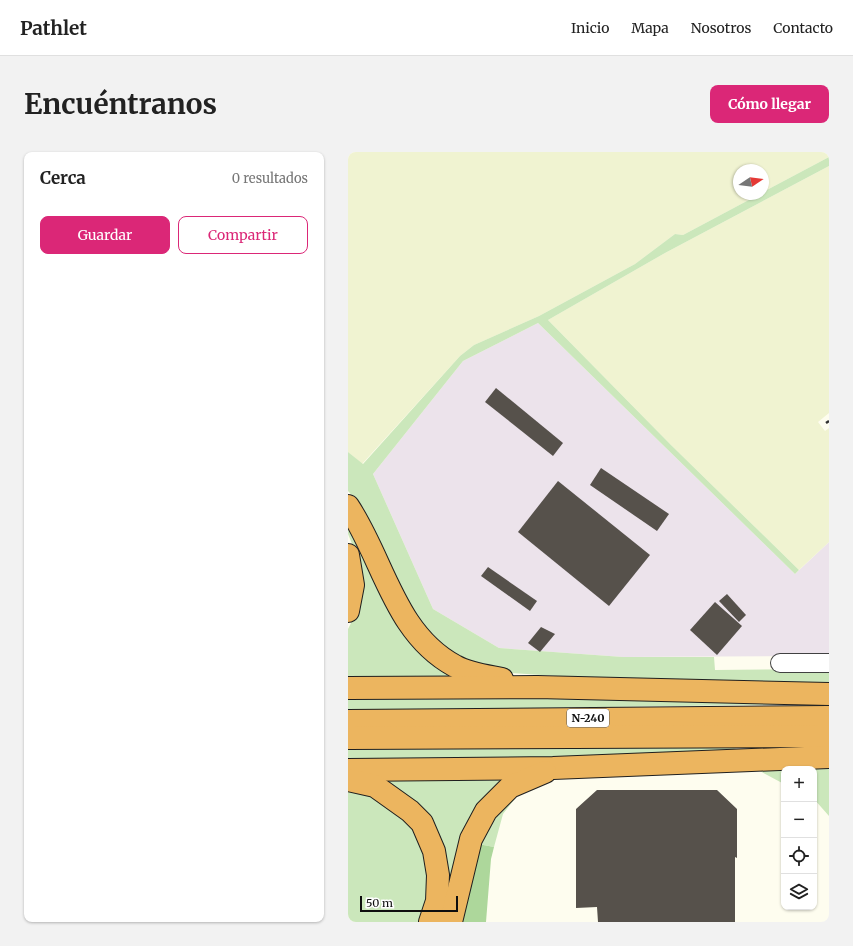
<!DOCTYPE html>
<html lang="es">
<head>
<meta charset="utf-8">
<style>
	body { margin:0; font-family:Merriweather,serif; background:#f2f2f2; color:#222 }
	.controls { position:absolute; right:12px; bottom:12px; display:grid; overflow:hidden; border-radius:8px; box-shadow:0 1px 3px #0004 }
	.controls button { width:36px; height:36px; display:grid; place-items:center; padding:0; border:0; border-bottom:1px solid #e0e0e0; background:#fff; color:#222; font:20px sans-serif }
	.compass { position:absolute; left:385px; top:12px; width:36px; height:36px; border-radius:50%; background:#fff; box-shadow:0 1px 3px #0004; rotate:77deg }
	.scale { position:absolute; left:12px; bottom:10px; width:98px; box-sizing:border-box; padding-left:4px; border:2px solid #0e0e0e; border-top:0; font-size:11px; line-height:14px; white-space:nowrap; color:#0e0e0e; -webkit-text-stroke:3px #fff; paint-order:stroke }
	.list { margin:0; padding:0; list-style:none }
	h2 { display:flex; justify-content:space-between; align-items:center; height:52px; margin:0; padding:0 16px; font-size:17px }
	h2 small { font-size:13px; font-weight:400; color:#767676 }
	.actions { display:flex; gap:8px; padding:12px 16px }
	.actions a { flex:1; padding:9px 0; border:1px solid #db2777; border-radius:8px; text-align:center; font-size:14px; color:#db2777 }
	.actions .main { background:#db2777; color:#fff }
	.icon { flex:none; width:22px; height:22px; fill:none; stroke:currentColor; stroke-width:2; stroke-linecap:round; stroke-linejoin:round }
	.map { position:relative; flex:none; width:481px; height:770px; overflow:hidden; border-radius:8px }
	header { display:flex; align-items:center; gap:24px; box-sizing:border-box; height:56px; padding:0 20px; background:#fff; border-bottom:1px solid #e0e0e0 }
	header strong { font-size:19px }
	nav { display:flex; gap:22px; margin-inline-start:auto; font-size:14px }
	.intro { display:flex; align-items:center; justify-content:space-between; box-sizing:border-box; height:96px; padding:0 24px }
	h1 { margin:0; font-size:28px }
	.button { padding:10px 18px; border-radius:8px; background:#db2777; color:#fff; font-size:14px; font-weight:700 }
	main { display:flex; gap:24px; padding:0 24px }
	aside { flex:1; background:#fff; border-radius:8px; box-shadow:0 1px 3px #0004 }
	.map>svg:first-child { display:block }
	.industrial { fill:#ece3eb }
	.farmland { fill:#f0f3d1 }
	.green { fill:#cbe7bb }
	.forest { fill:#add79b }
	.building { fill:#56514b }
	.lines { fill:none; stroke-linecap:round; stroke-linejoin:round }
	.minor-casing { stroke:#414141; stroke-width:20 }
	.highway-casing { stroke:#1f1f1f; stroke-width:24 }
	.path { stroke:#303030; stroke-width:2.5; stroke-dasharray:4 2; stroke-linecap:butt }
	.minor { stroke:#fff; stroke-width:18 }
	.highway { stroke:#ecb55f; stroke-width:22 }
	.labels { text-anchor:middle; stroke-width:4; stroke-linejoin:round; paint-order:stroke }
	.shield { fill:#fff; stroke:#565656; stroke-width:1 }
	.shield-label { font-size:11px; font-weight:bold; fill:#0e0e0e }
</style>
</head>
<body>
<header>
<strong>Pathlet</strong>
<nav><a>Inicio</a><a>Mapa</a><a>Nosotros</a><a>Contacto</a></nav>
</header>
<div class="intro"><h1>Encuéntranos</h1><a class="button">Cómo llegar</a></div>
<main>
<aside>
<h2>Cerca<small>0 resultados</small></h2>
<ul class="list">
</ul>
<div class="actions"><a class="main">Guardar</a><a>Compartir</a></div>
</aside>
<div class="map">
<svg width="481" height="770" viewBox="0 0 481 770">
	<rect width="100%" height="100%" fill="#fefdef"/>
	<!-- industrial -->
	<polygon class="industrial" points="190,171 447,422 481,390 481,504 275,505 151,496 85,457 25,322 115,209"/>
	<!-- farmland -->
	<g class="farmland">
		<polygon points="0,0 481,0 481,5 415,40 415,18 391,18 391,42 412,42 335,83 327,82 287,112 191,164 126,193 112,204 14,312 0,300"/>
		<polygon points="481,14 481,261 470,270 477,279 481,276 481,390 451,418 323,293 200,168 317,101"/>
	</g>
	<!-- green -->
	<g class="green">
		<polygon points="481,5 481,14 317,101 200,168 323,293 451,418 447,422 190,171 115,209 25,322 85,457 151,496 275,505 366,505 367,518 481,517 481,533 317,531 163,521 123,511 91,493 66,463 16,357 0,339 0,300 15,312 112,204 126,193 191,164 287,112 327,82 335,83 412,42 415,42 415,40"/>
		<polygon points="0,366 105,524 105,527 0,526 0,477 5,467 7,399 0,382"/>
		<polygon points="0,542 471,552 0,559"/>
		<polygon points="0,594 383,595 394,599 376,602 0,610"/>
		<polygon points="481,613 481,664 466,647 466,617 436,617 436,632 410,618"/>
		<polygon points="165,626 104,752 98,723 29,627"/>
		<polygon points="0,634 29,644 54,664 76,691 83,736 72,770 0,770"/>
		<polygon points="169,644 155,662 146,695 130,692 151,656"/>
	</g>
	<!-- forest -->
	<polygon class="forest" points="130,692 146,695 143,707 138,770 115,770"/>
	<!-- building -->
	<g class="building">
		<polygon points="148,236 215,291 205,304 137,250"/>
		<polygon points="253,316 321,362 309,379 242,333"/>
		<polygon points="210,329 302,403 261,454 170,380"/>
		<polygon points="140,415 189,449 182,459 133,424"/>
		<polygon points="379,442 398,463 391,470 371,449"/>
		<polygon points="367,450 394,474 369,503 342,478"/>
		<polygon points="193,475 207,482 192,500 180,491"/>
		<polygon points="249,638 369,638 389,657 389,706 387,705 387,770 250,770 249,755 228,756 228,657"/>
	</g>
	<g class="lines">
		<defs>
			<polyline id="minor" points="432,511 481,511"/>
			<g id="highway">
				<path d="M0,354C36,408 46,481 107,514C121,522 139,524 154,527"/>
				<polyline points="0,403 5,433 0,459"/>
				<polyline points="0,536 189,535 481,542"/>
				<polyline points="0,569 481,565"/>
				<polyline points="0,586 481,584"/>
				<polyline points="0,618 205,616 481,605"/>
				<polyline points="0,628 27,634 62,659 74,671 86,699 90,723 89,749 82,770"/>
				<polyline points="103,770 123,687 138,659 162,635 197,620"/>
			</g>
		</defs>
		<!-- minor casing -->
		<use href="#minor" class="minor-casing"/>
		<!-- highway casing -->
		<use href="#highway" class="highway-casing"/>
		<!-- path -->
		<polyline class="path" points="478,271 481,269"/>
		<!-- minor -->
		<use href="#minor" class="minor"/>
		<!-- highway -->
		<use href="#highway" class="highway"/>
	</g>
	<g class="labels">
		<!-- shield labels -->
		<rect class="shield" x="219" y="557" width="42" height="18" rx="3"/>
		<g class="shield-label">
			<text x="240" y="570">N-240</text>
		</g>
	</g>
</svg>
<div class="controls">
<button>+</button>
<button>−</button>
<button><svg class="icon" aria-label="locate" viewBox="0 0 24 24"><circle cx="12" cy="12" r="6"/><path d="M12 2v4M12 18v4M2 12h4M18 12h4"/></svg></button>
<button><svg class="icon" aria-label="layers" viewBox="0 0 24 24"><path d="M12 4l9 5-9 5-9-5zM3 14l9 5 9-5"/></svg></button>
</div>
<svg class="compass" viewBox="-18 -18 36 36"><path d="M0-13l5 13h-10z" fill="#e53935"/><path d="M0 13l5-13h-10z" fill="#767676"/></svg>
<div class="scale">50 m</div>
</div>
</main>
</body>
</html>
